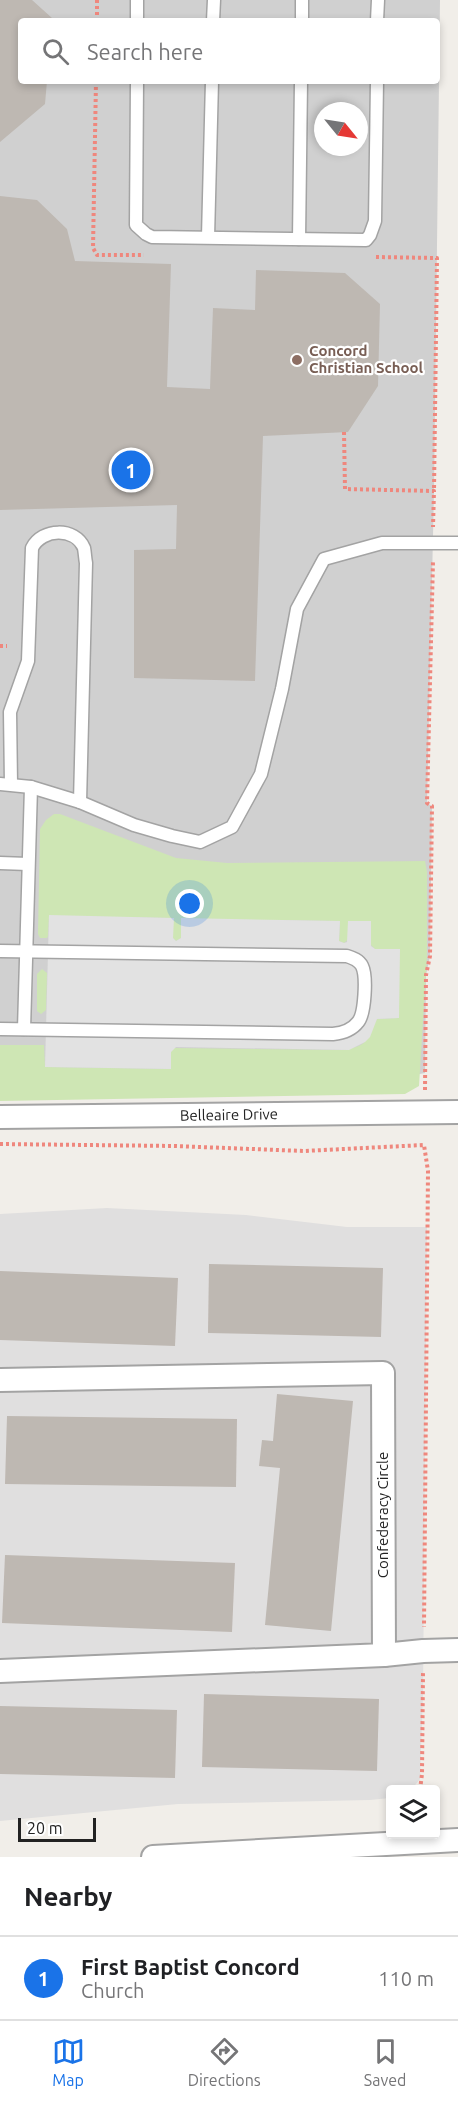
<!DOCTYPE html>
<html lang="en">
<head>
<meta charset="utf-8">
<style>
	body { margin:0; font-family:Ubuntu,sans-serif; background:#f2f2f2; color:#202124 }
	.controls { position:absolute; right:18px; bottom:18px; display:grid; overflow:hidden; border-radius:6px; box-shadow:0 3px 9px #0003 }
	.controls button { width:54px; height:54px; display:grid; place-items:center; padding:0; border:0; border-bottom:2px solid #e0e0e0; background:#fff; color:#202124; font:30px sans-serif }
	.compass { position:absolute; left:314px; top:102px; width:54px; height:54px; border-radius:50%; background:#fff; box-shadow:0 3px 9px #0003; rotate:120deg }
	.scale { position:absolute; left:18px; bottom:15px; width:78px; box-sizing:border-box; padding-left:6px; border:3px solid #222; border-top:0; font-size:16px; line-height:21px; white-space:nowrap; color:#222; -webkit-text-stroke:4px #fff; paint-order:stroke }
	.you { position:absolute; left:190px; top:904px; width:21px; height:21px; margin:-15px; border:4px solid #fff; border-radius:50%; background:#1a73e8; box-shadow:0 0 0 9px #1a73e833 }
	.badge { display:grid; place-items:center; width:39px; height:39px; border-radius:50%; background:#1a73e8; color:#fff; font-size:20px; font-weight:700 }
	.pin { position:absolute; translate:-50% -50%; border:3px solid #fff; box-shadow:0 2px 6px #0006 }
	.list { margin:0; padding:0; list-style:none }
	h2 { display:flex; justify-content:space-between; align-items:center; height:78px; margin:0; padding:0 24px; font-size:26px }
	h2 small { font-size:20px; font-weight:400; color:#757577 }
	.list li { display:grid; grid-template-columns:39px 1fr auto; gap:18px; align-items:center; box-sizing:border-box; height:84px; padding:0 24px; border-top:2px solid #e0e0e0 }
	.list b { display:block; font-size:22px; white-space:nowrap }
	.list p { margin:0; font-size:20px; white-space:nowrap; color:#757577 }
	.list em { font-size:20px; font-style:normal; color:#757577 }
	.icon { flex:none; width:33px; height:33px; fill:none; stroke:currentColor; stroke-width:2; stroke-linecap:round; stroke-linejoin:round }
	.map { position:relative; flex:none; width:458px; height:1857px; overflow:hidden }
	.search { position:absolute; background:#fff; box-shadow:0 3px 9px #0003; left:18px; right:18px; top:18px; height:66px; display:flex; align-items:center; gap:15px; box-sizing:border-box; padding:0 21px; border-radius:6px; color:#757577; font-size:22px }
	.sheet { height:162px; background:#fff }
	nav { display:flex; justify-content:space-around; align-items:center; box-sizing:border-box; height:84px; border-top:2px solid #e0e0e0; background:#fff; font-size:16px; color:#757577 }
	nav a { display:grid; justify-items:center; gap:3px }
	nav .on { color:#1a73e8 }
	.map>svg:first-child { display:block }
	.residential { fill:#e0dfdf }
	.religious { fill:#d0d0d0; fill-rule:evenodd }
	.grass { fill:#cee6b4 }
	.parking { fill:#e2e2e2 }
	.building { fill:#beb8b2 }
	.lines { fill:none; stroke-linecap:round; stroke-linejoin:round }
	.lane-casing { stroke:#a3a3a3; stroke-width:15 }
	.street-casing { stroke:#a3a3a3; stroke-width:26 }
	.path { stroke:#ef877d; stroke-width:4; stroke-dasharray:3 3; stroke-linecap:butt }
	.lane { stroke:#fff; stroke-width:12 }
	.street { stroke:#fff; stroke-width:22 }
	.education-dot { fill:#8d6e63; stroke:#fff; stroke-width:2 }
	.labels { text-anchor:middle; stroke-width:4.5; stroke-linejoin:round; paint-order:stroke }
	.education-label { font-size:15px; font-weight:bold; fill:#785e54; stroke:#fff; text-anchor:start }
	.street-label { font-size:15px; fill:#222; stroke:#fff }
</style>
</head>
<body>
<div class="map">
<svg width="458" height="1857" viewBox="0 0 458 1857">
	<rect width="100%" height="100%" fill="#f1eee9"/>
	<!-- residential -->
	<polygon class="residential" points="107,1208 246,1215 347,1227 427,1227 423,1694 420,1779 412,1789 390,1790 390,1798 370,1800 178,1804 0,1821 0,1214"/>
	<!-- religious -->
	<path class="religious" d="M0,0H440L434,491L427,803L432,806L430,956L426,975L425,1073L394,1079L0,1091ZM21,21H437V81H21ZM323,111H359V147H323Z"/>
	<!-- grass -->
	<g class="grass">
		<path d="M54,814H60L176,858L227,863L425,861L427,872V956L419,1086L405,1094L0,1101V1045H44L45,1067L171,1069V1052L173,1048L342,1050C371,1046 365,1039 377,1019L399,1018L375,949L370,944V921L344,943L339,941L340,921L181,919V938L176,941L173,938V918L49,916L48,936L47,938H40L38,934L40,829L46,820Z"/>
		<polygon points="42,969 47,973 46,1010 41,1014 37,1011 37,974"/>
	</g>
	<!-- parking -->
	<polygon class="parking" points="49,915 174,918 173,938 176,941 181,938 181,918 340,921 339,941 344,943 347,942 348,921 371,921 371,946 375,949 400,949 399,1018 377,1019 370,1037 365,1042 349,1050 176,1047 171,1052 171,1069 45,1067"/>
	<!-- building -->
	<g class="building">
		<polygon points="0,0 32,0 52,18 52,21 21,21 21,81 47,81 45,104 0,142"/>
		<polygon points="0,196 37,200 67,229 75,261 171,264 167,387 210,389 213,308 255,310 256,270 345,273 380,304 378,386 348,432 263,436 255,681 134,678 134,550 176,549 177,505 0,510"/>
		<polygon points="209,1264 383,1268 381,1337 208,1333"/>
		<polygon points="0,1271 178,1278 175,1346 0,1340"/>
		<polygon points="277,1394 353,1401 331,1631 265,1625 280,1468 259,1466 262,1440 273,1441"/>
		<polygon points="7,1416 237,1419 236,1487 5,1484"/>
		<polygon points="5,1555 235,1563 232,1632 2,1623"/>
		<polygon points="204,1694 379,1699 377,1771 202,1767"/>
		<polygon points="0,1706 177,1710 175,1778 0,1774"/>
	</g>
	<g class="lines">
		<defs>
			<g id="lane">
				<polyline points="137,21 137,0"/>
				<polyline points="213,21 214,0"/>
				<polyline points="302,21 302,0"/>
				<polyline points="377,21 378,0"/>
				<polyline points="137,81 136,225 146,234 152,237 366,240 370,235 375,221 377,81"/>
				<polyline points="208,237 212,81"/>
				<polyline points="299,239 301,81"/>
				<polyline points="0,784 31,787 80,802 134,825 172,836 200,842 232,827 261,774 282,689 297,609 324,559 382,543 458,543"/>
				<path d="M11,784L10,712L28,661L32,548C42,528 75,527 84,548C85,553 85,558 86,563L80,802"/>
				<polyline points="0,863 28,864"/>
				<path d="M0,951L347,956C353,958 359,960 362,966C367,976 365,1014 358,1022C352,1030 343,1033 333,1034L0,1029"/>
				<polyline points="24,1029 31,787"/>
			</g>
			<g id="street">
				<polyline points="0,1117 458,1112"/>
				<polyline points="0,1380 383,1373 384,1655 0,1671"/>
				<polyline points="384,1655 423,1651 458,1650"/>
				<polyline points="153,1857 458,1840"/>
			</g>
		</defs>
		<!-- lane casing -->
		<use href="#lane" class="lane-casing"/>
		<!-- street casing -->
		<use href="#street" class="street-casing"/>
		<!-- path -->
		<g class="path">
			<polyline points="97,21 97,0"/>
			<polyline points="96,81 93,248 97,255 144,255"/>
			<polyline points="376,257 437,258 434,491"/>
			<polyline points="344,432 345,489 434,491 433,527"/>
			<polyline points="0,646 7,646"/>
			<polyline points="425,1090 426,975 430,956 432,806 427,803 433,561"/>
			<polyline points="0,1144 174,1146 304,1151 424,1145 428,1171 424,1627"/>
			<polyline points="420,1790 422,1774 423,1673"/>
		</g>
		<!-- lane -->
		<use href="#lane" class="lane"/>
		<!-- street -->
		<use href="#street" class="street"/>
	</g>
	<!-- markers -->
	<circle class="education-dot" cx="297" cy="360" r="6"/>
	<g class="labels">
		<!-- education labels -->
		<g class="education-label">
			<text x="309" y="356">Concord<tspan x="309" dy="17">Christian School</tspan></text>
		</g>
		<!-- street labels -->
		<g class="street-label">
			<text transform="translate(229 1115) rotate(-1)" y="5">Belleaire Drive</text>
			<text transform="translate(383 1515) rotate(-90)" y="5">Confederacy Circle</text>
		</g>
	</g>
</svg>
<div class="controls">
<button><svg class="icon" aria-label="layers" viewBox="0 0 24 24"><path d="M12 4l9 5-9 5-9-5zM3 14l9 5 9-5"/></svg></button>
</div>
<svg class="compass" viewBox="-18 -18 36 36"><path d="M0-13l5 13h-10z" fill="#e53935"/><path d="M0 13l5-13h-10z" fill="#757577"/></svg>
<div class="scale">20 m</div>
<div class="you"></div>
<div class="pin badge" style="left:131px;top:470px">1</div>
<div class="search"><svg class="icon" aria-label="search" viewBox="0 0 24 24"><circle cx="10" cy="10" r="6"/><path d="M15 15l6 6"/></svg>Search here</div>
</div>
<section class="sheet">
<h2>Nearby<small></small></h2>
<ul class="list">
<li><span class="badge">1</span><div><b>First Baptist Concord</b><p>Church</p></div><em>110 m</em></li>
</ul>
</section>
<nav>
<a class="on"><svg class="icon" aria-label="map" viewBox="0 0 24 24"><path d="M3 6l6-2 6 2 6-2v14l-6 2-6-2-6 2zM9 4v14M15 6v14"/></svg>Map</a>
<a><svg class="icon" aria-label="directions" viewBox="0 0 24 24"><path d="M12 3l9 9-9 9-9-9zM9 14v-3h6M13 9l2 2-2 2"/></svg>Directions</a>
<a><svg class="icon" aria-label="saved" viewBox="0 0 24 24"><path d="M7 4h10v16l-5-4-5 4z"/></svg>Saved</a>
</nav>
</body>
</html>
